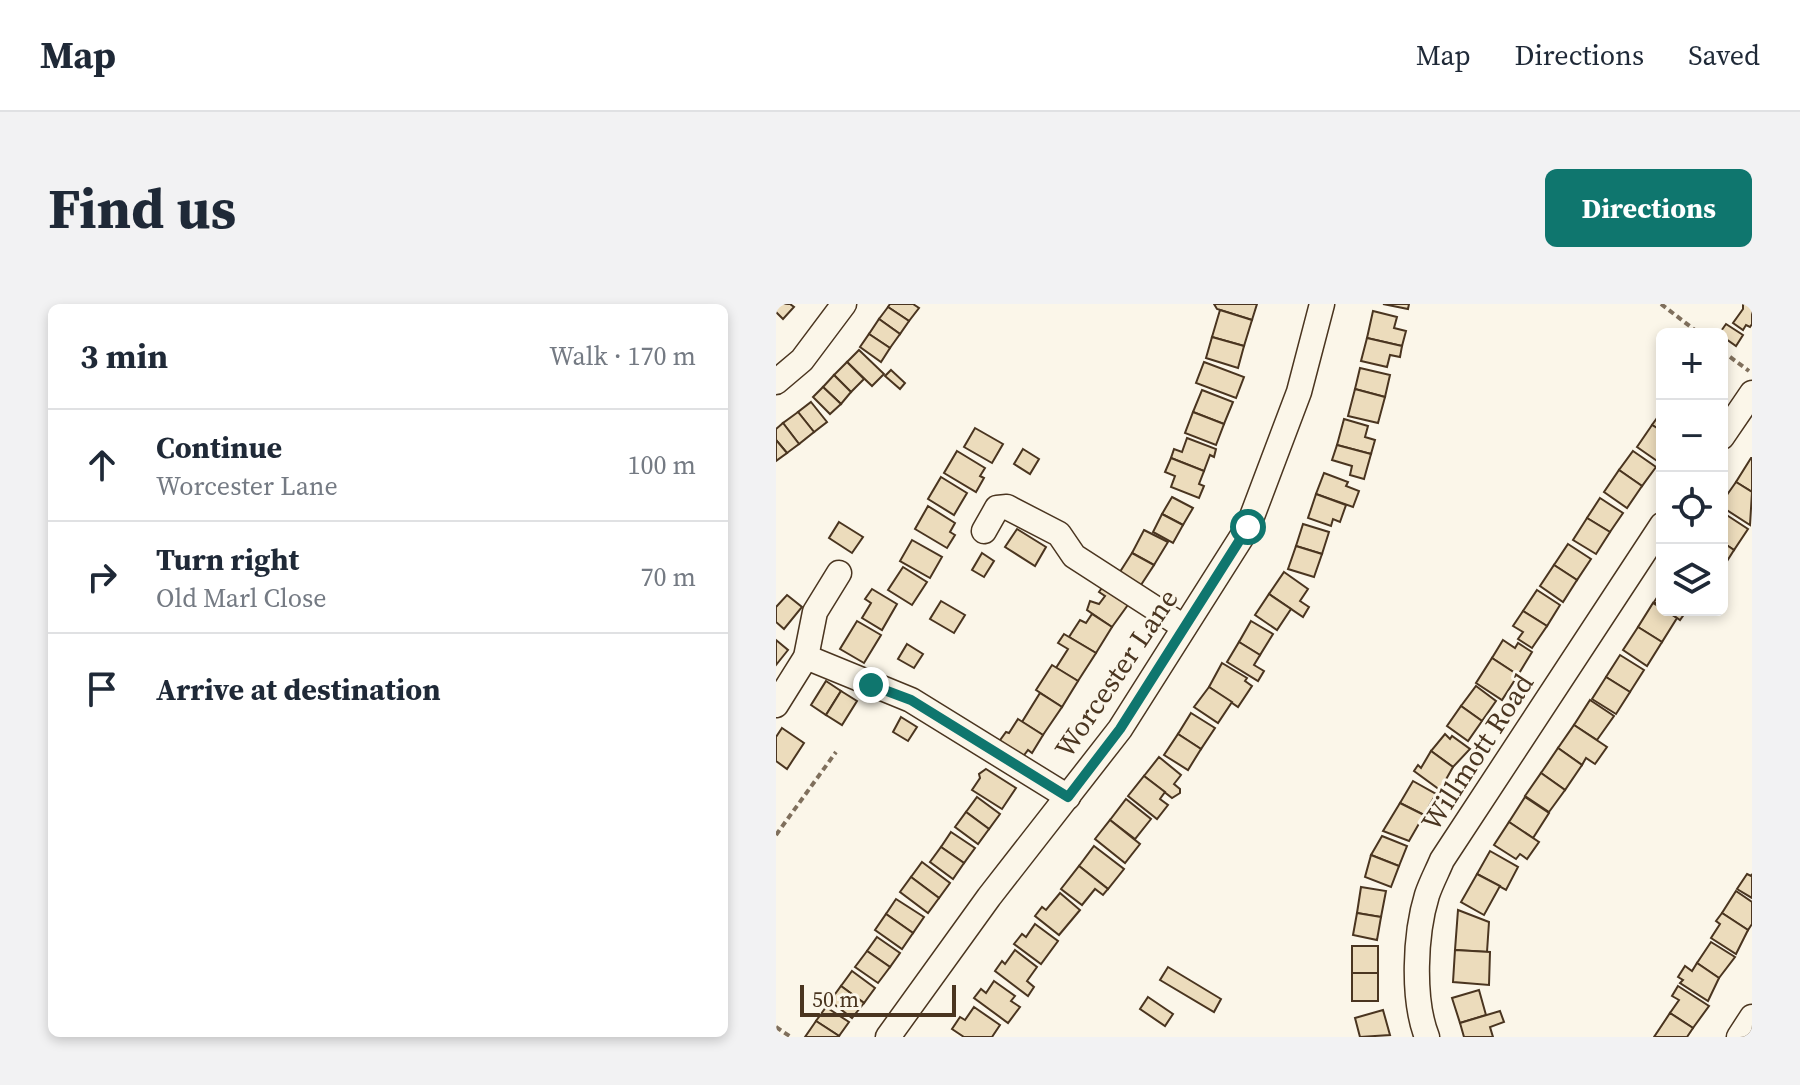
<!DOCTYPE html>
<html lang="en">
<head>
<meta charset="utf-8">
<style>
	body { margin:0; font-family:"Source Serif 4",serif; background:#f2f2f3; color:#1f2937 }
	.controls { position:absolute; right:24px; top:24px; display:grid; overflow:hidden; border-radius:12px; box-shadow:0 4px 12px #0003 }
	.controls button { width:72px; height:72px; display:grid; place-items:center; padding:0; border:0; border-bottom:2px solid #e0e1e3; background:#fff; color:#1f2937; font:40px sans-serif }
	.scale { position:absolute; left:24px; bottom:20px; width:156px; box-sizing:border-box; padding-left:8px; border:4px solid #4a3520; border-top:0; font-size:22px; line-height:28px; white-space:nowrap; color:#4a3520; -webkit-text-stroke:6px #fbf6e9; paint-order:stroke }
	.stop { position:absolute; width:24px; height:24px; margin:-18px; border:6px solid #0f766e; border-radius:50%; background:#fff }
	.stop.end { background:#0f766e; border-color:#fff; box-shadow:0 2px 8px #0008 }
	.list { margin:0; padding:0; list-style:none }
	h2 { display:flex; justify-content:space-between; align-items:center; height:104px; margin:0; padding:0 32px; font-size:34px }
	h2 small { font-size:26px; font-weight:400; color:#747a83 }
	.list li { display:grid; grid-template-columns:52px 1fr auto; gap:24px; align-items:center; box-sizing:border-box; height:112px; padding:0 32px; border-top:2px solid #e0e1e3 }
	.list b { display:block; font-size:30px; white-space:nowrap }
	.list p { margin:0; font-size:26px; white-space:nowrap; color:#747a83 }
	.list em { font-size:26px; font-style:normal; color:#747a83 }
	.icon { flex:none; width:44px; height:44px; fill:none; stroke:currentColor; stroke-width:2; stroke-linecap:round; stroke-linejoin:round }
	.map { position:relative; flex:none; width:976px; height:733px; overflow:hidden; border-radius:12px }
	header { display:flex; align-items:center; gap:48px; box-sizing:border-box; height:112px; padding:0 40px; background:#fff; border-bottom:2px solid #e0e1e3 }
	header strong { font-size:38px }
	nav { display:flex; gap:44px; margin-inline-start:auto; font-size:28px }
	.intro { display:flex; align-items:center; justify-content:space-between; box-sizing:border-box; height:192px; padding:0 48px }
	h1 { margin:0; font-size:56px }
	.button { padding:20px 36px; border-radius:12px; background:#0f766e; color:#fff; font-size:28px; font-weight:700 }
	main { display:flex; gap:48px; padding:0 48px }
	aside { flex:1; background:#fff; border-radius:12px; box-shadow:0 4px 12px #0003 }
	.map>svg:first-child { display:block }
	.building { fill:#ecdcbc; stroke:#4a3520; stroke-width:2 }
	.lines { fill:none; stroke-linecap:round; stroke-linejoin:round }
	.minor-casing { stroke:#4a3520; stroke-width:27 }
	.path { stroke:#7f6f5c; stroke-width:4; stroke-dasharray:6 4; stroke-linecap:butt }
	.minor { stroke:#fbf6e9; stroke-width:24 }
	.route { stroke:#0f766e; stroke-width:10 }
	.labels { text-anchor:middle; stroke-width:6; stroke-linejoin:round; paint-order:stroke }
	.street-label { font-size:28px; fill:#4a3520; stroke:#fbf6e9 }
</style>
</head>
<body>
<header>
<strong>Map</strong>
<nav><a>Map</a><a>Directions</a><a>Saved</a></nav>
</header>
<div class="intro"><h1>Find us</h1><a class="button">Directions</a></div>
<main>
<aside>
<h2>3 min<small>Walk · 170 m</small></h2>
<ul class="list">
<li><svg class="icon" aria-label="ahead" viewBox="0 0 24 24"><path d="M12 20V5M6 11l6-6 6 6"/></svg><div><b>Continue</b><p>Worcester Lane</p></div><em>100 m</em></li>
<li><svg class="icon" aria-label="right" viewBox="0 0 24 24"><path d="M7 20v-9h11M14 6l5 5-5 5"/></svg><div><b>Turn right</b><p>Old Marl Close</p></div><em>70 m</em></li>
<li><svg class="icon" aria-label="arrive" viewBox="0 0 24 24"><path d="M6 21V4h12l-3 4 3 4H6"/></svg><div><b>Arrive at destination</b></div></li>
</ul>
</aside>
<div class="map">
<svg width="976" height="733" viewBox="0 0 976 733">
	<rect width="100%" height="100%" fill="#fbf6e9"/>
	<!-- building -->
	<g class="building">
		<polygon points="0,0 14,0 18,3 7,15 0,8"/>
		<polygon points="114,0 137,0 143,4 133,17 112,3"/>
		<polygon points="438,0 481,0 476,16 441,5"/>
		<polygon points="607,0 633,0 632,5"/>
		<polygon points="967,0 976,0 976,20 974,23 970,21 967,26 957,19 967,5"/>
		<polygon points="112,3 133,17 124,30 103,15"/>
		<polygon points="444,6 476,16 468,42 436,33"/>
		<polygon points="597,7 621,13 618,24 630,27 626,42 591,34"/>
		<polygon points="103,15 124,30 114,44 93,30"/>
		<polygon points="950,20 967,31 960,42 943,30"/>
		<polygon points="93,30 114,44 105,58 84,43"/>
		<polygon points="436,33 468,42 462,64 430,54"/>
		<polygon points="591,34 626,42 624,53 614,51 611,63 585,57"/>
		<polygon points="83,46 108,70 96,82 71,58"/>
		<polygon points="71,58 88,75 75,88 58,71"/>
		<polygon points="428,58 468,73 460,94 420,79"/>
		<polygon points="584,64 614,71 609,93 579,85"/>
		<polygon points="115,66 129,79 124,85 109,72"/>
		<polygon points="58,71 75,88 65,100 47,83"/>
		<polygon points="47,83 65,100 54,110 37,93"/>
		<polygon points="579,85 609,93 602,119 572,112"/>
		<polygon points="426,86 457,98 448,120 417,108"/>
		<polygon points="35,98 51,118 38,128 22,108"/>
		<polygon points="886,107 886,127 876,121"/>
		<polygon points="22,108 38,128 23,140 7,119"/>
		<polygon points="417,108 448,120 440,141 409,129"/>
		<polygon points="568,115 592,122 589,133 599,136 595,150 561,141"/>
		<polygon points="7,119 23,140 11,149 0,136 0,125"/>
		<polygon points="876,121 886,127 884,159 861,143"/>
		<polygon points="199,124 227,140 216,159 188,143"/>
		<polygon points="411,134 440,145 438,153 434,151 428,167 395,154 398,145 406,148"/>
		<polygon points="0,136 11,149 0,157"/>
		<polygon points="561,141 595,150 588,175 574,171 576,162 556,156"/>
		<polygon points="247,145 263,155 254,170 238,160"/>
		<polygon points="181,147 209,164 204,172 208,174 200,188 168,169"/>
		<polygon points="857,147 880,163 866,182 843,166"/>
		<polygon points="395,154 428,167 423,180 428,182 423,194 395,183 399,172 389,168"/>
		<polygon points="975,154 976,154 976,188 960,178"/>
		<polygon points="843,166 866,182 851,204 828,188"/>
		<polygon points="548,169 572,178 570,182 583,187 577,203 540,190"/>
		<polygon points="165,173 191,189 178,211 152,195"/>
		<polygon points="960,178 976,188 974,221 946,203 946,198"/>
		<polygon points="540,190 570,201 564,218 557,215 555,222 532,214"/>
		<polygon points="396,193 417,204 407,221 386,210"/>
		<polygon points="824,194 847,209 834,228 811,214"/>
		<polygon points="152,202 179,219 174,228 179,231 171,244 139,225"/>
		<polygon points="946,208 972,225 958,246 946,238"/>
		<polygon points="386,210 407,221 397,239 377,228"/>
		<polygon points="811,214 834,228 820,250 797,236"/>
		<polygon points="63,218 87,233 76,249 53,234"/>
		<polygon points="527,220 553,228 546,250 520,242"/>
		<polygon points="241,225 270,243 259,262 229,243"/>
		<polygon points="368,226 392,238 378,261 356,249"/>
		<polygon points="136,236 166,253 154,274 124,257"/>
		<polygon points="946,238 958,246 946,265"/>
		<polygon points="792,240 815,255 801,276 778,261"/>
		<polygon points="520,242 546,250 538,273 512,265"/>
		<polygon points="206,249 218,257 208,273 196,266"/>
		<polygon points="356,249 378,261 363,284 342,271"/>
		<polygon points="778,261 801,276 787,298 764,282"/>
		<polygon points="127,263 151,278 136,301 112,286"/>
		<polygon points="508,268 532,285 524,297 533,303 527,313 493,290"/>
		<polygon points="328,281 354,298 336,323 311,306 314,297 323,300 329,292 323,288"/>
		<polygon points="96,285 121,300 106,326 86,314 95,299 89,295"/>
		<polygon points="761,286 784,301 771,322 747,307"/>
		<polygon points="886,286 886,304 878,298"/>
		<polygon points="493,290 515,305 501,326 479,311"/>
		<polygon points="11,291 26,303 8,325 0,318 0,303"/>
		<polygon points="165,297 189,311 178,329 154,315"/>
		<polygon points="877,299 901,314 886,338 862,323"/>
		<polygon points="890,306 905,306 909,309 904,316"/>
		<polygon points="747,307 771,322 756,344 742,335 747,328 737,322"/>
		<polygon points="316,310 336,323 320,349 293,333 304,316 310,319"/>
		<polygon points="81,317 105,331 88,359 64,345"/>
		<polygon points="475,317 497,330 484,351 463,338"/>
		<polygon points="862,323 886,338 871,362 847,346"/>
		<polygon points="288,330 320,349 302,377 280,364 292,345 282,339"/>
		<polygon points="0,336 12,346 0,361"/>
		<polygon points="727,336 739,344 742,339 756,348 742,371 716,354"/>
		<polygon points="463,338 484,351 478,361 488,367 482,377 451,358"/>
		<polygon points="131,340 147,350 138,364 122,355"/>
		<polygon points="844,351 868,366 854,388 830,373"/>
		<polygon points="716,354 742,371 726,396 700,379"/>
		<polygon points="446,359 471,374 469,377 476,382 462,403 433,383"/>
		<polygon points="276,361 302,377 286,403 260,386"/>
		<polygon points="830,373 854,388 840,410 816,395"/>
		<polygon points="50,377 65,387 50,411 35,401"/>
		<polygon points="700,382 720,397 706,417 685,402"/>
		<polygon points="433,383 456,398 442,419 418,403"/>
		<polygon points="65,387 81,397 66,421 50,411"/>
		<polygon points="264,389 286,403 267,431 246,418"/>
		<polygon points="814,396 838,412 821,436 798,421"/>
		<polygon points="685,402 706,417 692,437 671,422"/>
		<polygon points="415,409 439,424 425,445 402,430"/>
		<polygon points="125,413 141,423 132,437 117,428"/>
		<polygon points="242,415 267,431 256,449 252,446 246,454 222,439 230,428 233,429"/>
		<polygon points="798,421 831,443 819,460 810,454 806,461 782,444"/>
		<polygon points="6,424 28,439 11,465 0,457 0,433"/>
		<polygon points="402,430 425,445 412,466 388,451"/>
		<polygon points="669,430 674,435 676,432 694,445 677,463 655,447"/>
		<polygon points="782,444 806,461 789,486 765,469"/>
		<polygon points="655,447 677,463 664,486 638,467 642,461 645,464"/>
		<polygon points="383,453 405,471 398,480 404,485 404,489 396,494 368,472"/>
		<polygon points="210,465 240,484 226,505 196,486 204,474 203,470"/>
		<polygon points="765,469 789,486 773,508 749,492"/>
		<polygon points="368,472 389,488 384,495 392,501 381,515 352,492"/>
		<polygon points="637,477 660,490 648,511 624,499"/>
		<polygon points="201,493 224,510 213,525 190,508"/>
		<polygon points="749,493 773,509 757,534 733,518"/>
		<polygon points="350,495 375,515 359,535 334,516"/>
		<polygon points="624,499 648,511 633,537 607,527"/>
		<polygon points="190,508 213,525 202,540 179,523"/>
		<polygon points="334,516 364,540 349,559 319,535"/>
		<polygon points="733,518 763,538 751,555 744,550 740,555 718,541"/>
		<polygon points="175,528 199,544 188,559 165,543"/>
		<polygon points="606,532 631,542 623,562 595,551"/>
		<polygon points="318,542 348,565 332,585 303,562"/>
		<polygon points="165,543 188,559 177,575 154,558"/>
		<polygon points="714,547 742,563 730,586 701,570"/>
		<polygon points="595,551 623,562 615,583 589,573"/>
		<polygon points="146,558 174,579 163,594 135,573"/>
		<polygon points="303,562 332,585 327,591 319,585 306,601 285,585"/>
		<polygon points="701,570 724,582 708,611 685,598"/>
		<polygon points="971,570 975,572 976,570 976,594 961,585"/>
		<polygon points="135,573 163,594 152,609 124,588"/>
		<polygon points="585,583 610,587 605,613 581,609"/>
		<polygon points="960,587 976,598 976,620 972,626 946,609"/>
		<polygon points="284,589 304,606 283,631 259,612 266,603 270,606"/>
		<polygon points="120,595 148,613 137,629 110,610"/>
		<polygon points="682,606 713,618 711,648 679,646"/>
		<polygon points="581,609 605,613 601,636 577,631"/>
		<polygon points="946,609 972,626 960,650 935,634 944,620 940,617"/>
		<polygon points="110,610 137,629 126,645 99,626"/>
		<polygon points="259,620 282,637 265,660 238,640 246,630 250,633"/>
		<polygon points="101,633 124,649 114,663 91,647"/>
		<polygon points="935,638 959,653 943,674 921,659"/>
		<rect x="576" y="642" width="26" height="27"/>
		<polygon points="239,646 261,663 251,677 258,683 252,692 219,667 226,657 229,660"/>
		<polygon points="679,646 714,648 713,681 677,678"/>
		<polygon points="91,647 114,663 102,679 79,663"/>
		<polygon points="921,659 943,674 932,697 904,679 907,676 902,673 909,662 916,667"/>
		<polygon points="392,663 445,695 438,708 384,676"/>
		<polygon points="76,667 99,684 88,699 65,682"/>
		<rect x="576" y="669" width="26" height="28"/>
		<polygon points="218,677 239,692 235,697 244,703 232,719 198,694 205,685 210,689"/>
		<polygon points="65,682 88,699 76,714 54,697"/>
		<polygon points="902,682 933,702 917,724 894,709 903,696 896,692"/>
		<polygon points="703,686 710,711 684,719 676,694"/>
		<polygon points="372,693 397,710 389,722 364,705"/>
		<polygon points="50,703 73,718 63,732 40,717"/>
		<polygon points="198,703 224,721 216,733 188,733 176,725 184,713 189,716"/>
		<polygon points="607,706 614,731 584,733 579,714"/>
		<polygon points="724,707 728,718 714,723 717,733 688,733 684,719"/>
		<polygon points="894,709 917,724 911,733 878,733"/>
		<polygon points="40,717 63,732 62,733 29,733"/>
	</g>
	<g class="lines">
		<defs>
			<g id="minor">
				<polyline points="0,78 26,56 68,0"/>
				<polyline points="946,133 976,89"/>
				<polyline points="208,227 221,204 231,203 283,230 298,252 408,323"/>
				<polyline points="30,353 135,396 292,493"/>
				<polyline points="0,401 30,353 39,308 63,269"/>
				<polyline points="112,733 213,593 344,425 472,223 523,88 546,0"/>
				<path d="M651,733C636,695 639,630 651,591C655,579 661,568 666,556L886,221"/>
				<polyline points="963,733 976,713"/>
			</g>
		</defs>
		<!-- minor casing -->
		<use href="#minor" class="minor-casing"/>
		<!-- path -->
		<g class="path">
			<polyline points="885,0 924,30"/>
			<polyline points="946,47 973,67"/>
			<polyline points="0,531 60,448"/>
			<polyline points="0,723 15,733"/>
		</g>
		<!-- minor -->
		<use href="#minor" class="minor"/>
	</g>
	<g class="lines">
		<!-- route -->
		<polyline class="route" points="95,381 135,396 292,493 344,425 472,223"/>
	</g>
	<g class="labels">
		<!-- street labels -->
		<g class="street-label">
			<text transform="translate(340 369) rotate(-56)" y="10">Worcester Lane</text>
			<text transform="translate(701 448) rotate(-57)" y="10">Willmott Road</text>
		</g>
	</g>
</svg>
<div class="controls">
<button>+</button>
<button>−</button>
<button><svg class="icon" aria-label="locate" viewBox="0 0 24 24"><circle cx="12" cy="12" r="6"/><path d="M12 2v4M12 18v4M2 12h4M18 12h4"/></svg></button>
<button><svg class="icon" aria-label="layers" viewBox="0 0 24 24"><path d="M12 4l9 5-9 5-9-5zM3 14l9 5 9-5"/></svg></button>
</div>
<div class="scale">50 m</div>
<div class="stop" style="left:472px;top:223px"></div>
<div class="stop end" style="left:95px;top:381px"></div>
</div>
</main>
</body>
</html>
